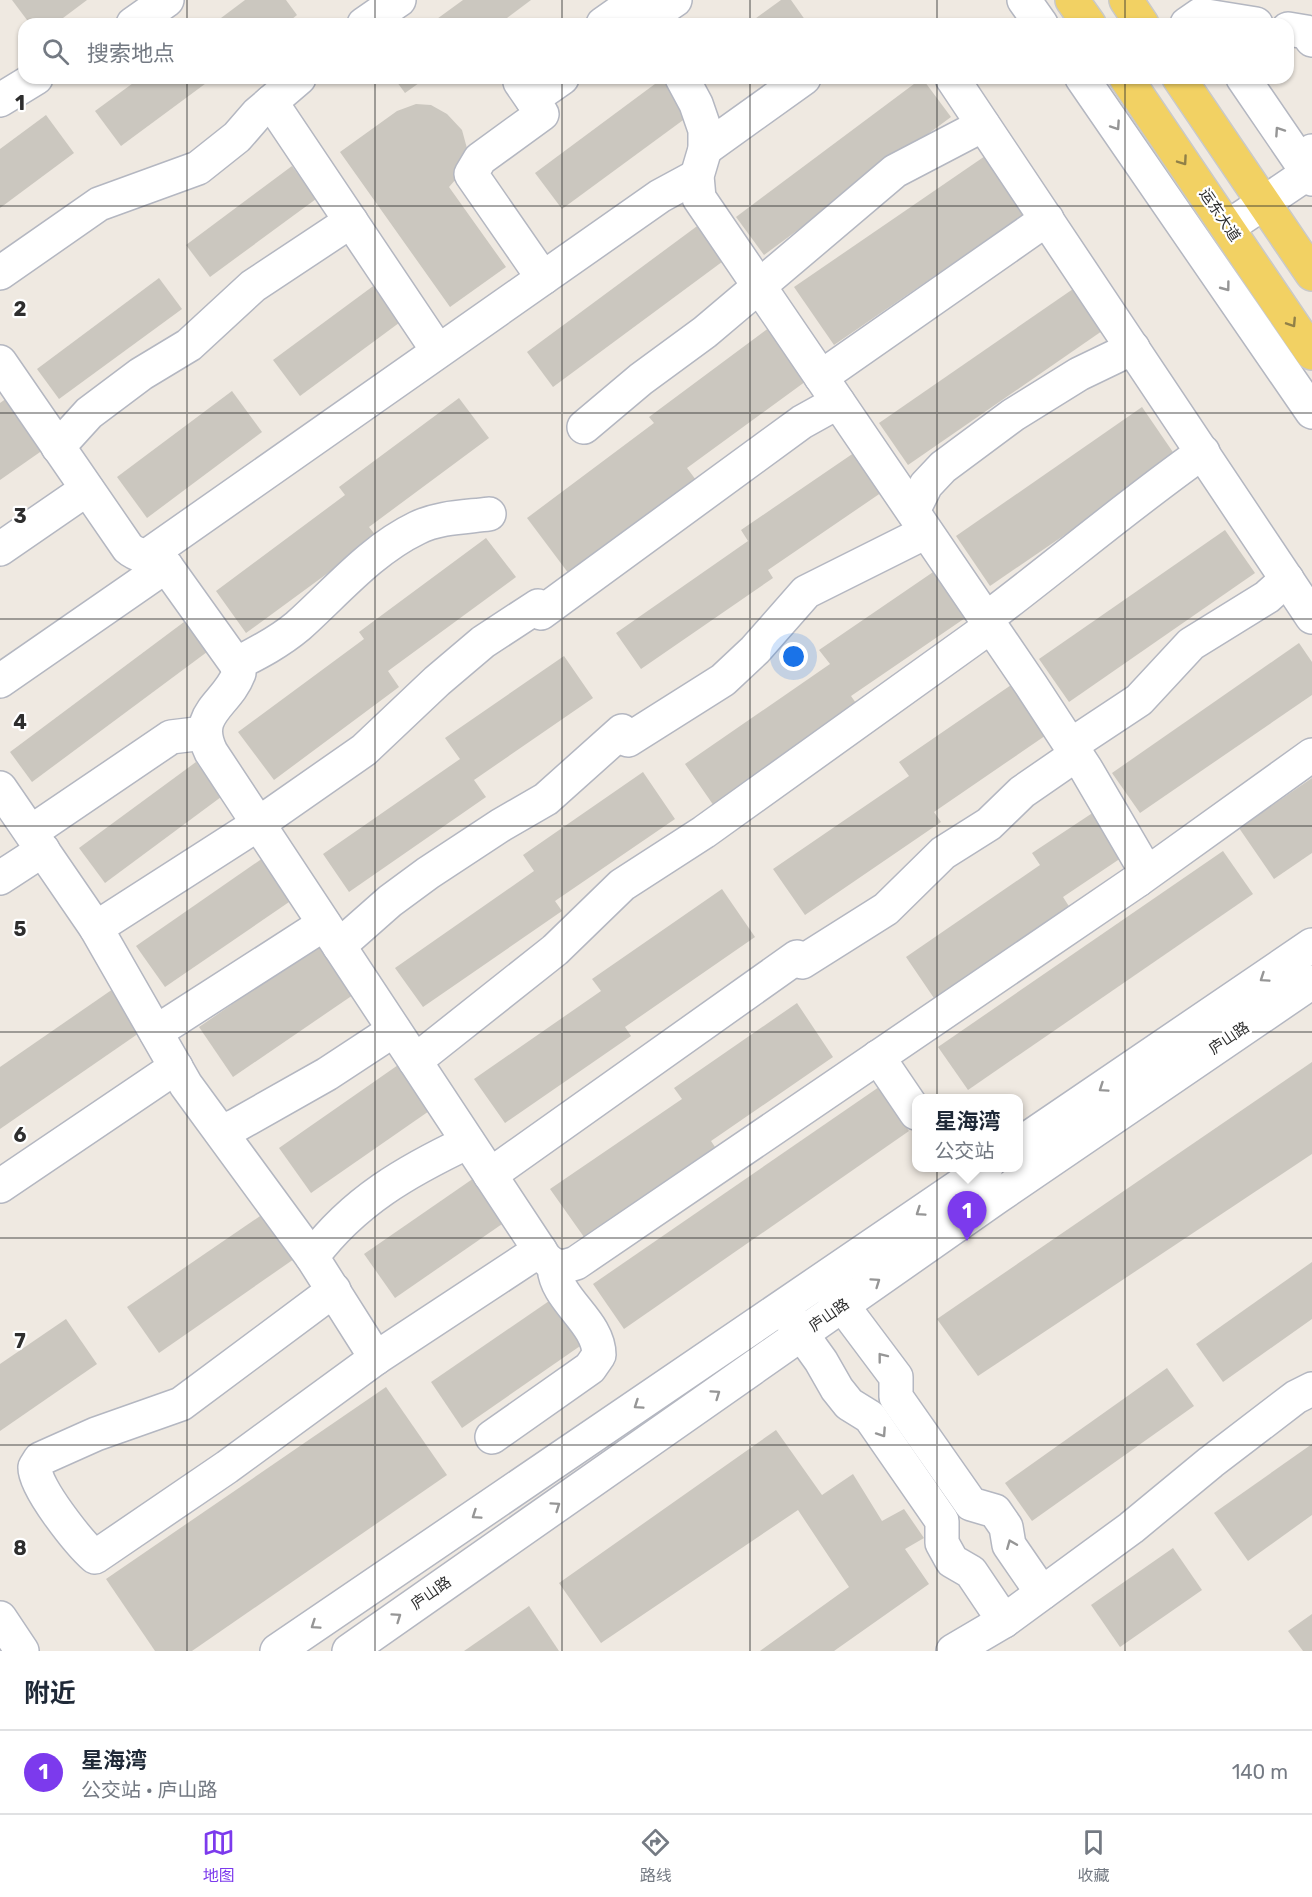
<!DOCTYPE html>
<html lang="zh">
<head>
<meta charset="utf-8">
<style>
	body { margin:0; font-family:Rubik,"Noto Sans SC",sans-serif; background:#f2f2f3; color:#1f2937 }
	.you { position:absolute; left:794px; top:657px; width:21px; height:21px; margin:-15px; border:4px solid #fff; border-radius:50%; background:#1a73e8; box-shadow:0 0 0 9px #1a73e833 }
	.badge { display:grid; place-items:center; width:39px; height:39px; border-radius:50%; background:#7c3aed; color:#fff; font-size:20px; font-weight:700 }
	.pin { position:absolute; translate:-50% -50px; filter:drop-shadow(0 2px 3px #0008) }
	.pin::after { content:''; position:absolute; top:32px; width:21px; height:18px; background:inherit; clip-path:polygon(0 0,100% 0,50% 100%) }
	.popup { position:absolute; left:912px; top:1094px; width:111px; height:78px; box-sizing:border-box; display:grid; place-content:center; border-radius:12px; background:#fff; filter:drop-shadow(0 2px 4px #0005); font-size:20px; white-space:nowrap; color:#747a83 }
	.popup b { font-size:22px; color:#1f2937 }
	.popup::after { content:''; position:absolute; left:50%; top:100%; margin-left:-12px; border:12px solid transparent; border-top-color:#fff }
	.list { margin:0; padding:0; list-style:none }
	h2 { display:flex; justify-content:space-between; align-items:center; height:78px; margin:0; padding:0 24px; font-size:26px }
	h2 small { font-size:20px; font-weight:400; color:#747a83 }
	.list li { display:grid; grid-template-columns:39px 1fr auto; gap:18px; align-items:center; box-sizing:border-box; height:84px; padding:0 24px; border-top:2px solid #e0e1e3 }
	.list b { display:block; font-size:22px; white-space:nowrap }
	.list p { margin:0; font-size:20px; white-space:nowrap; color:#747a83 }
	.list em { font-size:20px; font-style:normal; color:#747a83 }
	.icon { flex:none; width:33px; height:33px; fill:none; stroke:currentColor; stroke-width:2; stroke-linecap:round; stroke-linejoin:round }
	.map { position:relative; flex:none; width:1312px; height:1651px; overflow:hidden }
	.search { position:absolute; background:#fff; box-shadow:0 2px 4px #0004; left:18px; right:18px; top:18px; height:66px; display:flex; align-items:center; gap:15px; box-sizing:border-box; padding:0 21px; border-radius:18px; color:#747a83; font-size:22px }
	.sheet { height:162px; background:#fff }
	nav { display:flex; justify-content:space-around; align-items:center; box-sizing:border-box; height:84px; border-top:2px solid #e0e1e3; background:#fff; font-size:16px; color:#747a83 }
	nav a { display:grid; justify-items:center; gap:3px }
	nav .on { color:#7c3aed }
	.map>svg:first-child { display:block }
	.building { fill:#cbc7bf }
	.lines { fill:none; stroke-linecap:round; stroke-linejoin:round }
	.minor-casing { stroke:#b4b7c1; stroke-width:36 }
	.major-casing { stroke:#c9c9c9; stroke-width:36 }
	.minor { stroke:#fff; stroke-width:33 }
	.major { stroke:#f2d163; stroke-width:33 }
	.oneway { stroke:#969696 }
	.oneway2 { stroke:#908048 }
	.grid { fill:none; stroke:#2e2e2e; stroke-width:1.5; stroke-opacity:0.55 }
	.labels { text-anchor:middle; stroke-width:4.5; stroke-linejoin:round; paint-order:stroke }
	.street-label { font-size:15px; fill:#2e2e2e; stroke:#fff }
	.grid-label { font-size:20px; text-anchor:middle; font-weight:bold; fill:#2e2e2e; stroke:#fff; stroke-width:4.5; stroke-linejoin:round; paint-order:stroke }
</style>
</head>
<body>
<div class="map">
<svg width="1312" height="1651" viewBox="0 0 1312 1651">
	<rect width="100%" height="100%" fill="#efe9e1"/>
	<!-- building -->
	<g class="building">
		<polygon points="12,0 87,0 55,24 30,24"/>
		<polygon points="245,0 286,0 297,15 286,24 213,24"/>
		<polygon points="463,0 531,0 499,24 430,24"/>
		<polygon points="781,0 791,0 808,24 748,24"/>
		<polygon points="140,78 213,78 121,146 95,111"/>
		<polygon points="394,78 426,78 405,93"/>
		<polygon points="663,78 690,115 562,209 535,173"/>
		<polygon points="922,78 951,117 764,255 736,217"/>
		<polygon points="416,104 431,105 447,114 462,130 468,152 463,171 449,187 506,267 450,307 340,152 397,111"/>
		<polygon points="46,115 74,153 0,208 0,149"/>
		<polygon points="988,154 1028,212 834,345 794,287"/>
		<polygon points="292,166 316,199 210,277 186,245"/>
		<polygon points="704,221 730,256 553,387 527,352"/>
		<polygon points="159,278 182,309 59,399 37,369"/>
		<polygon points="380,281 407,317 300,396 273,360"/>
		<polygon points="1073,289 1102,331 908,465 879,423"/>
		<polygon points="774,324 813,376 687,468 696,480 569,574 527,518 654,423 649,417"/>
		<polygon points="17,391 53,443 0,480 0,403"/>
		<polygon points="232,391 262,432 147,518 117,477"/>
		<polygon points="459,398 489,438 369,527 377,537 246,633 216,591 345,495 339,487"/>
		<polygon points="1142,407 1177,458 990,586 956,536"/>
		<polygon points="864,446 891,486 768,570 773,578 641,669 616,633 748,541 741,530"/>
		<polygon points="1225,530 1255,573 1069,702 1039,659"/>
		<polygon points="486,538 516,577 388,671 399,687 274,780 238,732 364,639 359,632"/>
		<polygon points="939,568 971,614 851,696 858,706 714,806 685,764 830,664 819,650"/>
		<polygon points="188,619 211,649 32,782 10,752"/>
		<polygon points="1299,643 1312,662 1312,695 1140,813 1112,773"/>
		<polygon points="564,656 593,698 474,780 486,797 349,892 323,854 460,759 445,738"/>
		<polygon points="1020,679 1055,729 934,812 941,822 805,915 773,869 909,776 899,762"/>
		<polygon points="196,762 221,797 105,883 79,848"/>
		<polygon points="643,772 675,819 555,901 562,911 423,1007 395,968 534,871 523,855"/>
		<polygon points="1312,778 1312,853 1274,879 1239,828"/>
		<polygon points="1097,810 1127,854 1063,897 1072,911 938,1004 906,957 1040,865 1032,853"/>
		<polygon points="1223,851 1253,894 968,1090 938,1047"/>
		<polygon points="263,858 292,900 165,987 136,946"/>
		<polygon points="722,889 755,937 625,1027 631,1036 505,1123 474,1079 601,991 592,979"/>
		<polygon points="318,945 353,995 233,1077 199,1027"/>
		<polygon points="113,989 142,1031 0,1129 0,1067"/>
		<polygon points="797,1003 833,1057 711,1141 715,1147 584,1237 550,1189 682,1099 674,1088"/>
		<polygon points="1312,1062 1312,1154 978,1376 937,1319"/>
		<polygon points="401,1063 432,1109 311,1193 279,1148"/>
		<polygon points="879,1087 909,1131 624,1329 593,1284"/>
		<polygon points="474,1178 505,1222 395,1298 364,1254"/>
		<polygon points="263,1214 294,1259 159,1353 127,1307"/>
		<polygon points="1312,1262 1312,1319 1223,1382 1196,1344"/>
		<polygon points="552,1299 583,1344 462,1428 431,1382"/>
		<polygon points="66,1319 97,1364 0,1431 0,1364"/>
		<polygon points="1167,1368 1194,1406 1032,1521 1005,1483"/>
		<polygon points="386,1387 447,1475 192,1651 155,1651 106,1579"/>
		<polygon points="776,1430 822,1495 853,1474 882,1521 904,1509 924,1538 905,1549 929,1584 834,1651 760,1651 849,1587 798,1510 601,1643 559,1583"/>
		<polygon points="1312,1444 1312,1515 1248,1561 1214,1513"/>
		<polygon points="1173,1548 1202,1590 1120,1647 1091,1605"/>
		<polygon points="529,1606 559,1651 464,1651"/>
		<polygon points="1312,1614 1312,1651 1303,1651 1288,1631"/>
	</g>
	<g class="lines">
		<defs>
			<g id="minor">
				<polyline points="1024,0 1041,24"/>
				<polyline points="133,24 167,0"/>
				<polyline points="364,24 399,0"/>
				<polyline points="603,24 637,0"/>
				<polyline points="640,24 675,0"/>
				<polyline points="1187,24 1200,15 1256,24"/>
				<polyline points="1288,29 1306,32 1312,40"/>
				<polyline points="526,78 520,82 542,114 480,159 471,174 543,278"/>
				<polyline points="952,78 1312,617"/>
				<polyline points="1082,78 1312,412"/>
				<polyline points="1243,78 1312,179"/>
				<polyline points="532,99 562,78"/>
				<polyline points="0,100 36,78"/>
				<polyline points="271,102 438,351"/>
				<polyline points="705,149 804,78"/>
				<polyline points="1228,227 1308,173 1312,151"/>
				<polyline points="0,273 99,204 198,168 237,137 257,114 299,78"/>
				<path d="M0,362L128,548C139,558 153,557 166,566L236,664L239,673C227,705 192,713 211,752L545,1258C556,1268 562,1268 576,1263L1138,880L1143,871L1141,863L1086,769L1031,685L699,198L697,176L705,149V130L696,104L682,78"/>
				<polyline points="821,377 1047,219"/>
				<polyline points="584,427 641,379 705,332 895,171 983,125"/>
				<polyline points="58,447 89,413 141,374 189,345 253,286 351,221"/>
				<polyline points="913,511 926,485 943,467 1013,415 1079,374 1133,348"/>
				<polyline points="0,549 87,489"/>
				<polyline points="144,558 660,196 697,176"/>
				<polyline points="541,613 802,422 838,402"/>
				<path d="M986,619C1059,564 1128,505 1203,452"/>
				<path d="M236,664C258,653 279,642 298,626C336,592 371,550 417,528C439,517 466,517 489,514"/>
				<polyline points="0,681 166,566"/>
				<polyline points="628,740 723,680 755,650 806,592 926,532"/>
				<polyline points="1071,745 1139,700 1191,644 1267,597 1287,579"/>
				<polyline points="0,788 96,928 186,1085 312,1257 376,1358"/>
				<polyline points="31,832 171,737 204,733"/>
				<polyline points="0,878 43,850"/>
				<polyline points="1138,880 1312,755"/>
				<polyline points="96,928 258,824 364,750 437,681 483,642 538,606"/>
				<polyline points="339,946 390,901 428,873 501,825 546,799 622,731"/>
				<polyline points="802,962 886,909 943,853 989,824 1022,792 1077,754"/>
				<polyline points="156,1032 324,924"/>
				<polyline points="878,1057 916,1113"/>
				<polyline points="415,1061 555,950 622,885 704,832 991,626"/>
				<polyline points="221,1132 235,1126 327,1074 394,1030"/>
				<polyline points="1018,1145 1312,945"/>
				<polyline points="490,1175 797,957"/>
				<polyline points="0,1186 176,1067"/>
				<path d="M312,1257C354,1201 407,1171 468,1142"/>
				<polyline points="830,1289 896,1377 896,1397 971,1504 995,1511 1006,1527 1009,1545 1042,1593"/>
				<path d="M334,1290L181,1404L96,1434L40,1459L35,1467C33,1486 80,1544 95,1557L227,1467L376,1358L540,1250"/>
				<polyline points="788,1315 821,1361 837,1389 849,1404 870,1417 942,1521 942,1543 952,1561 971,1572 1004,1621"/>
				<path d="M492,1437L590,1368L599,1355C599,1321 555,1300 554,1266"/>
				<polyline points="0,1618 22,1651"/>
				<polyline points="277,1651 986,1168"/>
				<polyline points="349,1651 997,1197 1312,982"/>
				<polyline points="953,1651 1004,1621 1131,1528 1211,1462 1296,1397 1312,1389"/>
			</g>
			<g id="major">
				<polyline points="1072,0 1089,24"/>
				<polyline points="1126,0 1142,24"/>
				<polyline points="1126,78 1312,353"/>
				<polyline points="1179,78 1312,274"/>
			</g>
		</defs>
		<!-- minor casing -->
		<use href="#minor" class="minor-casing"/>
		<!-- major casing -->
		<use href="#major" class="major-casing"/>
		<!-- minor -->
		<use href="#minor" class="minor"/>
		<!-- major -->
		<use href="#major" class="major"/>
	</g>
	<!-- one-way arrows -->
	<defs><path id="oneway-chevron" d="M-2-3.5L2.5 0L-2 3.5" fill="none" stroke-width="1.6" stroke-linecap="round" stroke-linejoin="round" transform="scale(1.5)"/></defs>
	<g class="oneway">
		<use href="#oneway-chevron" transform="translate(1116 126) rotate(56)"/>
		<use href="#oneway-chevron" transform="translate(1279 131) rotate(-124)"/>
		<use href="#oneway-chevron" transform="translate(1226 287) rotate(53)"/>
		<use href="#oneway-chevron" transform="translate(1264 978) rotate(146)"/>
		<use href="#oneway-chevron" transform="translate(1103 1088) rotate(146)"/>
		<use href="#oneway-chevron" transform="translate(920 1212) rotate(146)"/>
		<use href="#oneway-chevron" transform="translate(876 1282) rotate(-35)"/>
		<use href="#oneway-chevron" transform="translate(882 1357) rotate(-128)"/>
		<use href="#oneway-chevron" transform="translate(716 1394) rotate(-35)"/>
		<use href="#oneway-chevron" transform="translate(638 1405) rotate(146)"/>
		<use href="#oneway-chevron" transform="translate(882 1433) rotate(56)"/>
		<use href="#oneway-chevron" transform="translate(556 1506) rotate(-35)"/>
		<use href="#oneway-chevron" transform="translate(476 1515) rotate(146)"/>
		<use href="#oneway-chevron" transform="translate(1011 1544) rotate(-112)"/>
		<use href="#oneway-chevron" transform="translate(397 1617) rotate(-35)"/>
		<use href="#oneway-chevron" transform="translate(315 1625) rotate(146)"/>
	</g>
	<g class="oneway2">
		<use href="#oneway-chevron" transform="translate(1183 161) rotate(55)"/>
		<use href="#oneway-chevron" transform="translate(1292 323) rotate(57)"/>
	</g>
	<!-- grid -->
	<path class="grid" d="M187,0V24M375,0V24M562,0V24M750,0V24M937,0V24M1125,0V24M187,78V1651M375,78V1651M562,78V1651M750,78V1651M937,78V1651M1125,78V1651M0,206H1312M0,413H1312M0,619H1312M0,826H1312M0,1032H1312M0,1238H1312M0,1445H1312"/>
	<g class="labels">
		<!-- street labels -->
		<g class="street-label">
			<text transform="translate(1220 215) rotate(56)" y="5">运东大道</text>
			<text transform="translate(1229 1038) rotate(-34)" y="5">庐山路</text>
			<text transform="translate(829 1315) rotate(-35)" y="5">庐山路</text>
			<text transform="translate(431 1593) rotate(-35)" y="5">庐山路</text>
		</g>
	</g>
	<g class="grid-label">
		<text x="20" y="110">1</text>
		<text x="20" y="316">2</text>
		<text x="20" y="523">3</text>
		<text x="20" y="729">4</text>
		<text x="20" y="936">5</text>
		<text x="20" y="1142">6</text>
		<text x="20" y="1348">7</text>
		<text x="20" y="1555">8</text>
	</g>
</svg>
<div class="you"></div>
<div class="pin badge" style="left:967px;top:1241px">1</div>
<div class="popup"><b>星海湾</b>公交站</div>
<div class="search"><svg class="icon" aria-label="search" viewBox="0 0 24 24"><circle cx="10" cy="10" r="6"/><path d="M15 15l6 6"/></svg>搜索地点</div>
</div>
<section class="sheet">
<h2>附近<small></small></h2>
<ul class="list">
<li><span class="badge">1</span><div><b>星海湾</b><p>公交站 · 庐山路</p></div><em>140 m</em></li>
</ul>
</section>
<nav>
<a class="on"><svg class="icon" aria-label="map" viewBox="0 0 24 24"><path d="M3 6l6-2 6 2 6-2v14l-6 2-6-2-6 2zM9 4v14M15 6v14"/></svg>地图</a>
<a><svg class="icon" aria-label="directions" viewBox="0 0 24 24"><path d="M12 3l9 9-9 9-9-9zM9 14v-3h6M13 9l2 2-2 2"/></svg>路线</a>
<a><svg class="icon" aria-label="saved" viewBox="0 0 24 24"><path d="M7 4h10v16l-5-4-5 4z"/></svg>收藏</a>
</nav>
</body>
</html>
